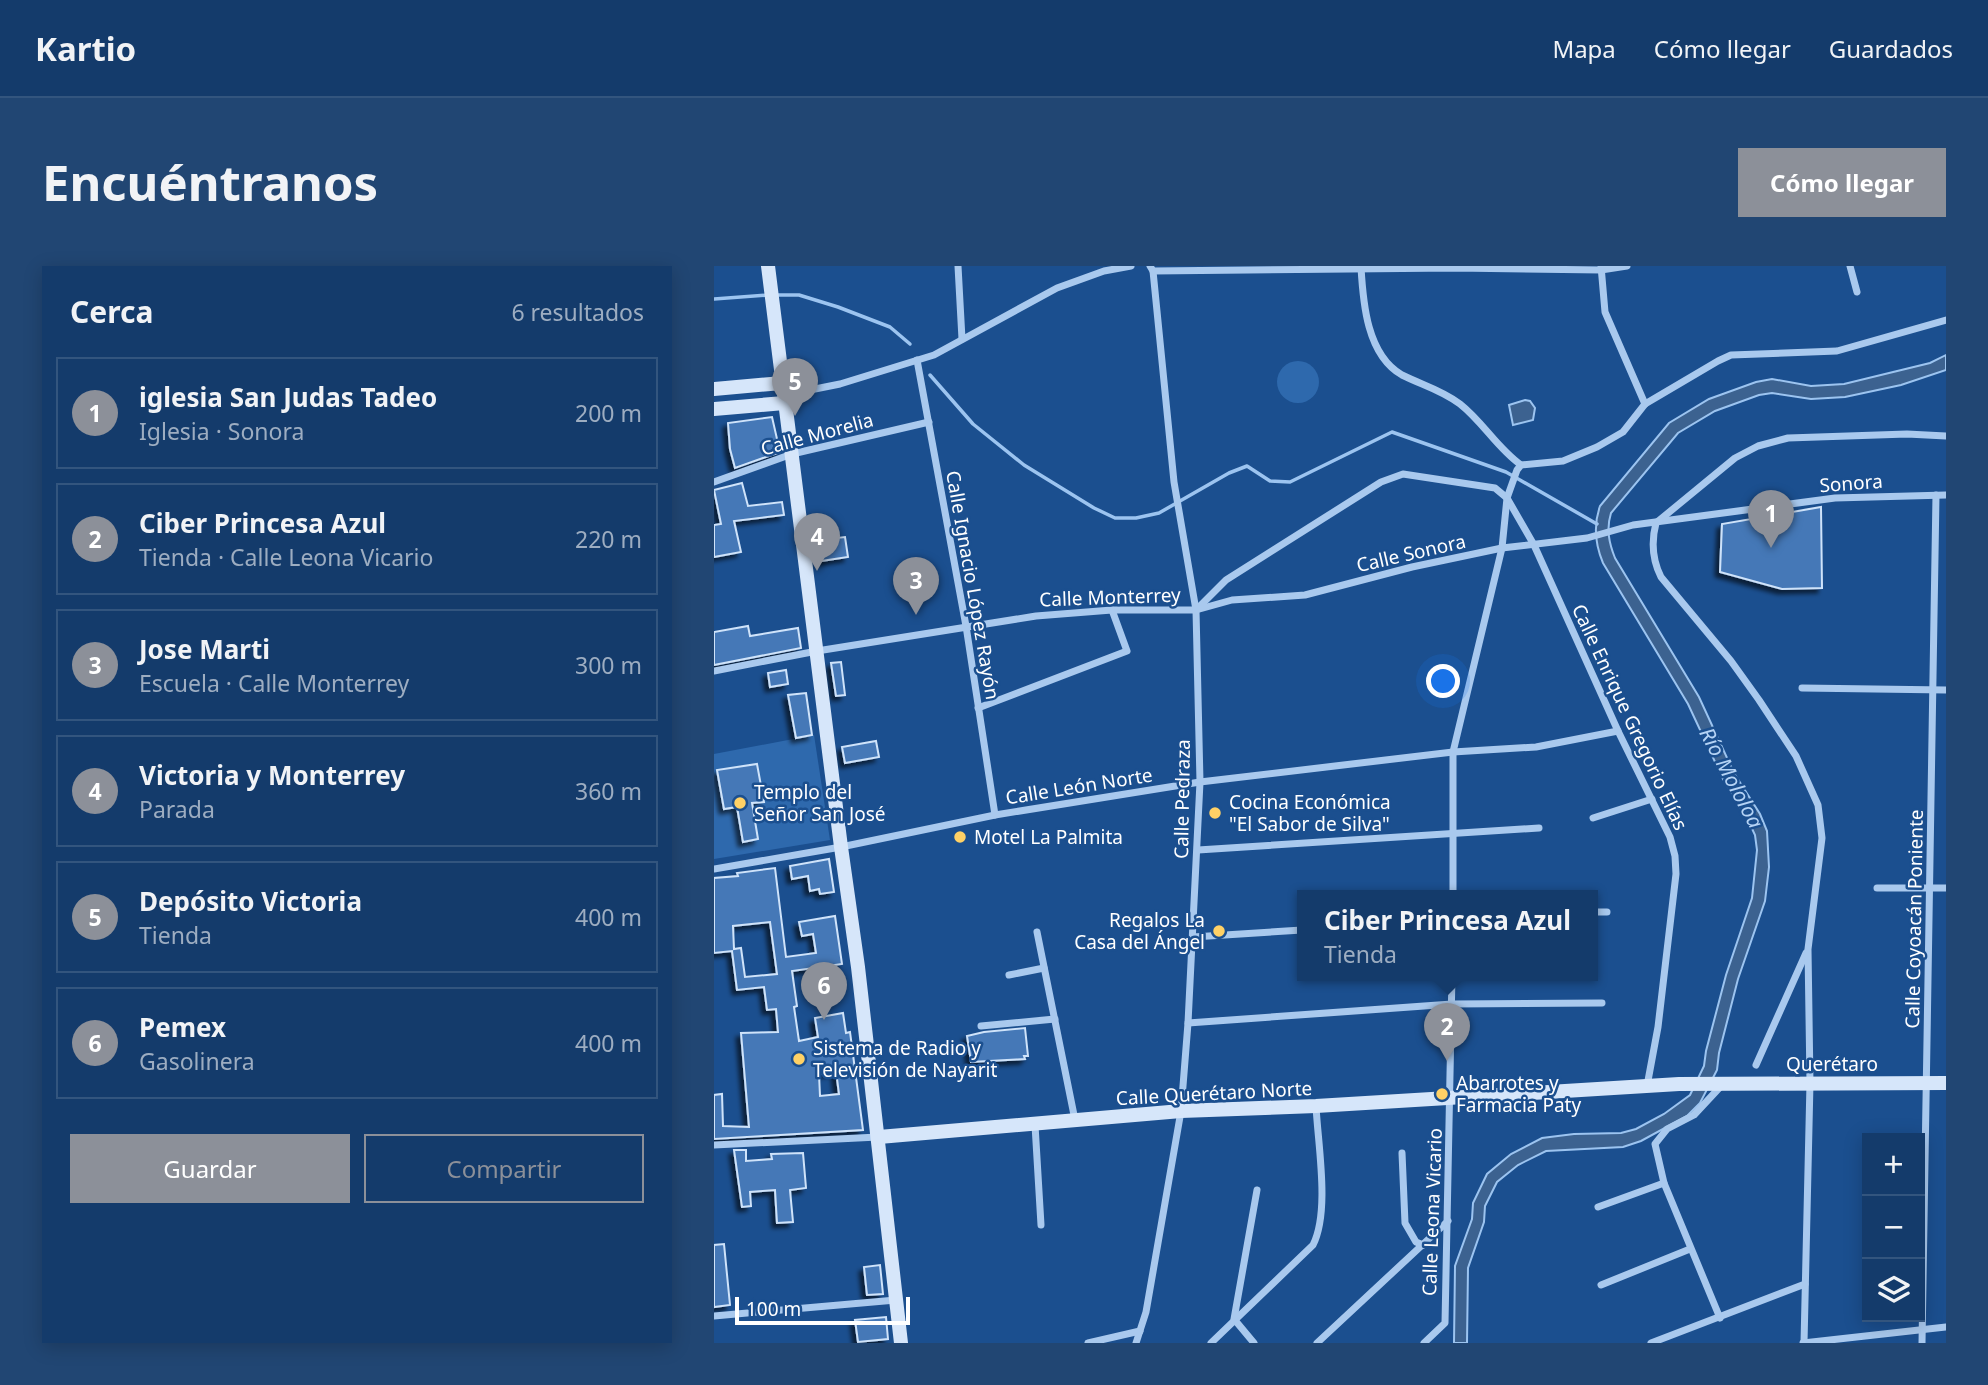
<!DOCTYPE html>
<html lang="es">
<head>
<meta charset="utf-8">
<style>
	body { margin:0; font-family:"Noto Sans",sans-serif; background:#214673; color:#f1f3f6 }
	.controls { position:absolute; right:21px; bottom:21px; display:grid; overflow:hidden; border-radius:0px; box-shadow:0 4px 18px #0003 }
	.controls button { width:63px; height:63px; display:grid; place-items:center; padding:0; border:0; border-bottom:2px solid #33557e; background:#143b6b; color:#f1f3f6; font:35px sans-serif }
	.scale { position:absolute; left:21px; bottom:18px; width:175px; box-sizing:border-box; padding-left:7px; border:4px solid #fff; border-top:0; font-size:19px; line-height:24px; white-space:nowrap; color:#fff; -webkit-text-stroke:5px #1b4f8f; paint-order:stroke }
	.you { position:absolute; left:730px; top:416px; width:24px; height:24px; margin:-18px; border:5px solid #fff; border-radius:50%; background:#1a73e8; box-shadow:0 0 0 10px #1a73e833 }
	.badge { display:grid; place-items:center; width:46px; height:46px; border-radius:50%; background:#8c9099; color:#fff; font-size:23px; font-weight:700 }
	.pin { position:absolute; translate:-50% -58px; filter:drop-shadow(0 2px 4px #0008) }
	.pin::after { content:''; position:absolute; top:37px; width:24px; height:21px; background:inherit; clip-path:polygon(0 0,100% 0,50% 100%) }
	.popup { position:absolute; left:583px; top:624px; width:301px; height:91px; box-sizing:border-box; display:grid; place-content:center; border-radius:0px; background:#143b6b; filter:drop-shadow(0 2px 5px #0005); font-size:23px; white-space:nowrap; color:#9dadc1 }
	.popup b { font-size:26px; color:#f1f3f6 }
	.popup::after { content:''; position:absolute; left:50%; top:100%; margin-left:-14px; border:14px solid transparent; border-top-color:#143b6b }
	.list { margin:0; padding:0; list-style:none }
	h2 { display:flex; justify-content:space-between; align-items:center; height:91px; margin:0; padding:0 28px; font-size:30px }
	h2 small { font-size:23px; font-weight:400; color:#9dadc1 }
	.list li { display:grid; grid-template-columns:46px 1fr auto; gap:21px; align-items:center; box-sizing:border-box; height:112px; margin:0 14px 14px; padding:0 14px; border:2px solid #33557e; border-radius:0px }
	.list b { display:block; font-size:26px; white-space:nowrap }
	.list p { margin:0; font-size:23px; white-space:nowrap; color:#9dadc1 }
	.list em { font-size:23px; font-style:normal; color:#9dadc1 }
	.actions { display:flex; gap:14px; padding:21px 28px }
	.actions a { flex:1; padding:16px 0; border:2px solid #8c9099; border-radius:0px; text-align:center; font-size:24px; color:#8c9099 }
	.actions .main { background:#8c9099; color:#fff }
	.icon { flex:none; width:38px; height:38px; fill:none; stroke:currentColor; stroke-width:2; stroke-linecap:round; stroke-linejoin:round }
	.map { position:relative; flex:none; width:1232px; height:1077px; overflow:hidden; border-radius:0px }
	header { display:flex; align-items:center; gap:42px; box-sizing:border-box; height:98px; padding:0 35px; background:#143b6b; border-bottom:2px solid #33557e }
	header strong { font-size:33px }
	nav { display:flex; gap:38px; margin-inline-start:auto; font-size:24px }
	.intro { display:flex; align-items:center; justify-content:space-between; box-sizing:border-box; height:168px; padding:0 42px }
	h1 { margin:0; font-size:49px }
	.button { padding:18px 32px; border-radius:0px; background:#8c9099; color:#fff; font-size:24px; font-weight:700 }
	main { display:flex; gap:42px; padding:0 42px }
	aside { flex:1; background:#143b6b; border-radius:0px; box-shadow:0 4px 18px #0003 }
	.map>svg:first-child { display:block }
	.green { fill:#2e69ad }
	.water { fill:#3c6290; stroke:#9cc4f0; stroke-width:2 }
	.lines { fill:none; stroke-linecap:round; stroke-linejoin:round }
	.stream { stroke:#9cc4f0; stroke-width:3.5 }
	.building { fill:#4478b7; stroke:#cfe3fa; stroke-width:2; fill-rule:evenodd; filter:url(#shadow) }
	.street { stroke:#a9c9ee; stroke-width:7 }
	.secondary { stroke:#d6e6fa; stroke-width:14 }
	.poi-dot { fill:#ffd166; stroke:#1b4f8f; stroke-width:2.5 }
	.labels { text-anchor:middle; stroke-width:5; stroke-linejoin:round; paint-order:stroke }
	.street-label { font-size:19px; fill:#fff; stroke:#1b4f8f }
	.poi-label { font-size:19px; fill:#fff; stroke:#1b4f8f; text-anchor:start }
	.water-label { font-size:21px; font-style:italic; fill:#b5d3f5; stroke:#1b4f8f }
</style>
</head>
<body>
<header>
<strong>Kartio</strong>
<nav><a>Mapa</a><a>Cómo llegar</a><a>Guardados</a></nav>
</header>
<div class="intro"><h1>Encuéntranos</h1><a class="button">Cómo llegar</a></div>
<main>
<aside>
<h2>Cerca<small>6 resultados</small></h2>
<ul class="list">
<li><span class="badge">1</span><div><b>iglesia San Judas Tadeo</b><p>Iglesia · Sonora</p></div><em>200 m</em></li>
<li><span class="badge">2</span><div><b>Ciber Princesa Azul</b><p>Tienda · Calle Leona Vicario</p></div><em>220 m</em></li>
<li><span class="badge">3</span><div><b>Jose Marti</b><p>Escuela · Calle Monterrey</p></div><em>300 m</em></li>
<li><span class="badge">4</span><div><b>Victoria y Monterrey</b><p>Parada</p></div><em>360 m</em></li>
<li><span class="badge">5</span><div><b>Depósito Victoria</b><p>Tienda</p></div><em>400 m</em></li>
<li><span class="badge">6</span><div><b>Pemex</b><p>Gasolinera</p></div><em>400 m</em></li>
</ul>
<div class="actions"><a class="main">Guardar</a><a>Compartir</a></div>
</aside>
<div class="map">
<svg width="1232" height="1077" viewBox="0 0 1232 1077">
	<defs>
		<filter id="shadow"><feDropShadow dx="-4.5" dy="4.5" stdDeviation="2" flood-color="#0009"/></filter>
	</defs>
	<rect width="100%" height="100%" fill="#1b4f8f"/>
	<!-- green -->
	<g class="green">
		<circle cx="584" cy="116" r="21"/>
		<polygon points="100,469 116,574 0,593 0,488"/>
	</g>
	<!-- water -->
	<g class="water">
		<path d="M1232,89V104L1187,119L1131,131L1097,133L1058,127L1045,129L1001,145L964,167L897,247C892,263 895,277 901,292L985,431L1020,507L1046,548L1053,565L1055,601L1051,635L1024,713L1005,787L1003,804L986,837L973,850L927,875L909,881L832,885L804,899L783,916L771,940L770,956L754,1002L753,1077H740L741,1000L758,953L759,937L773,908L797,888L828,872L860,868L907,867L922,863L950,848L976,829L990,800L992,785L1012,709L1038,632L1043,584L1041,569L1034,554L1009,513L974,438L889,297C881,278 879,260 886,240L955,157L995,133L1042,116L1058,113L1097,120L1130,118L1216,97Z"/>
		<polygon points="811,134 816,135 821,142 819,154 799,159 795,139"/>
	</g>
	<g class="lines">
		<!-- stream -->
		<g class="stream">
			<polyline points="61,29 85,29 124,41 176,61 196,78"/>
			<polyline points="0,33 54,29"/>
			<polyline points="216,109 259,158 310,199 380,242 401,252 422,252 445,247 515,207 533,200 556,215 576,216 678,166 792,206 883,258"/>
		</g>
	</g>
	<!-- building -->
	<g class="building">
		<polygon points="58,151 66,186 21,202 16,183 14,157"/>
		<polygon points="28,217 34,240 68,236 70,249 20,255 27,286 0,291 0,259 7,258 0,224"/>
		<polygon points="1107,241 1108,322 1068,323 1006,306 1008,258"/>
		<polygon points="122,266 123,272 131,271 134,291 107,295 105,282 112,281 110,267"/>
		<polygon points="34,360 36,370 84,362 87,382 0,399 0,366"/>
		<polygon points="127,396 131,429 122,430 117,397"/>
		<polygon points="72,404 74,418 56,421 54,407"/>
		<polygon points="92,427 98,469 82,472 74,429"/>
		<polygon points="162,475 165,491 131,497 128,481"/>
		<polygon points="43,498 50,536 38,537 44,573 29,576 23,541 10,543 3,504"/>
		<polygon points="115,593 120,626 106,628 105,623 96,625 94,610 78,613 76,600"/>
		<path d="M61,602L72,691L102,687L99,668L88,670L85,656L121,650L128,698L78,705L83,740L80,741L85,775L104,771L101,752L129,747L132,767L136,766L149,864L0,873V829L8,828L9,860L35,861L27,767L64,766L62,743L53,744L50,721L23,724L18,685L0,687V612L24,610L23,607ZM56,656L63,708L31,711L27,682L20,683L19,660ZM122,805L125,828L106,830L105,808Z"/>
		<polygon points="311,762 314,790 310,790 311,793 257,796 253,770 270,766"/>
		<polygon points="20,884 32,884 32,895 58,893 57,888 89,887 92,922 76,924 79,956 63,957 61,924 36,926 37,940 28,941"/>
		<polygon points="10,978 16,1039 0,1041 0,979"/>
		<polygon points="166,999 169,1028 153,1029 150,1001"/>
		<polygon points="172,1051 174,1073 144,1076 141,1054"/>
	</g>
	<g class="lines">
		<!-- street -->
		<g class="street">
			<polyline points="244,0 248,73"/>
			<polyline points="887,0 891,46 931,138"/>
			<polyline points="1136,0 1143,26"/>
			<path d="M647,1C649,37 653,89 688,109C708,119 728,124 746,138C769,156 783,182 807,199"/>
			<polyline points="439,5 741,2 887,4 913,0"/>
			<polyline points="203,94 252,360 281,549"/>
			<polyline points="70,137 86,126 126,118 220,89 343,22 390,5 417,0"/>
			<polyline points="0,216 78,188 215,156"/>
			<polyline points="483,343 512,314 667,216 689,208 781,222 793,232 820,279 904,465 956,571 961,590 962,608 944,761 933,820"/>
			<polyline points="0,405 103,385 322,350 398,344 482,344 518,334 591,329 698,301 788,282 873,272 919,259 1121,232 1232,229"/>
			<polyline points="1088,422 1232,424"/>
			<polyline points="264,442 413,385 398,344"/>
			<polyline points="879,552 938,533"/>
			<polyline points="484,584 825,562"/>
			<polyline points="0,603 127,581 281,549 486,516 739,486 822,481 904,465"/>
			<polyline points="1163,622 1232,622"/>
			<polyline points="739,629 739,486 788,282 793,232 803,204 807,199 849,195 883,181 909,166 931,138 1004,95 1017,89 1123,85 1232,54"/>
			<polyline points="878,646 893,646"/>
			<polyline points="323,666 361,854"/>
			<polyline points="479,671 588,664"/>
			<polyline points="295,709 330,702"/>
			<polyline points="474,757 738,738 888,737"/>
			<polyline points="267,760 341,753"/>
			<polyline points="1042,799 1092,687"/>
			<polyline points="321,859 327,959"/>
			<polyline points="0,879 164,871"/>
			<polyline points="688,887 691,957 702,976 709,979"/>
			<polyline points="884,941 950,917"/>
			<polyline points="887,1019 976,983"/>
			<polyline points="0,1050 182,1034"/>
			<polyline points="1006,1052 950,917 941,878 953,863 980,849 1007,820"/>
			<polyline points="374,1077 426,1065"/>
			<polyline points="422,1077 432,1046 467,845 474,757 486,516 482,344 460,216 439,5 436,0"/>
			<path d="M497,1077L599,979C616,945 604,880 602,840"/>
			<polyline points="540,1077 520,1053 543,924"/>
			<polyline points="603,1077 734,955"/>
			<polyline points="710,1077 731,1057 738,709"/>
			<polyline points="937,1077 1091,1018"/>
			<polyline points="1089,1077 1232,1061"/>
			<path d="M1090,1077L1096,817L1094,683L1108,572L1104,539L1082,490L1045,434L1017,395L947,311C938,293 937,276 942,257L1021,192L1044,180L1074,172L1193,168L1232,170"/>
			<polyline points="1208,1077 1222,229"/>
		</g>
		<!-- secondary -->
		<g class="secondary">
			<polyline points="54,0 127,581 144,701 187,1077"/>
			<polyline points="0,123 68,117"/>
			<polyline points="0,143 70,137"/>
			<polyline points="165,871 467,845 602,840 965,818 1232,817"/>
		</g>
	</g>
	<!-- markers -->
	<g class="poi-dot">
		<circle cx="26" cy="537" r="7"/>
		<circle cx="501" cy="547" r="7"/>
		<circle cx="246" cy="571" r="7"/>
		<circle cx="505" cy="665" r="7"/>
		<circle cx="85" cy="793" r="7"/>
		<circle cx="728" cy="828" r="7"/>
	</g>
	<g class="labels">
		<!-- street labels -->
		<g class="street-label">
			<text transform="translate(103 168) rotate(-15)" y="7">Calle Morelia</text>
			<text transform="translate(1137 217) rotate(-4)" y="7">Sonora</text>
			<text transform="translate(697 287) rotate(-13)" y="7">Calle Sonora</text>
			<text transform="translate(259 319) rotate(80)" y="7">Calle Ignacio López Rayón</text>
			<text transform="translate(396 331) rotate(-2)" y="7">Calle Monterrey</text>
			<text transform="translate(916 451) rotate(65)" y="7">Calle Enrique Gregorio Elías</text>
			<text transform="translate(365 520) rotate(-9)" y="7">Calle León Norte</text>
			<text transform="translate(468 533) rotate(-89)" y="7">Calle Pedraza</text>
			<text transform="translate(1200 653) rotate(-89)" y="7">Calle Coyoacán Poniente</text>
			<text x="1118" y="805">Querétaro</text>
			<text transform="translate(500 827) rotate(-3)" y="7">Calle Querétaro Norte</text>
			<text transform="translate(718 946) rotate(-88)" y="7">Calle Leona Vicario</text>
		</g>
		<!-- poi labels -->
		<g class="poi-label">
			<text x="40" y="533">Templo del<tspan x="40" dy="22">Señor San José</tspan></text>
			<text x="515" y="543">Cocina Económica<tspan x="515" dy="22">"El Sabor de Silva"</tspan></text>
			<text x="260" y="578">Motel La Palmita</text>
			<text x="491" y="661" text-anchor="end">Regalos La<tspan x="491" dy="22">Casa del Ángel</tspan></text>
			<text x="99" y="789">Sistema de Radio y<tspan x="99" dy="22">Televisión de Nayarit</tspan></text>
			<text x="742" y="824">Abarrotes y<tspan x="742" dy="22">Farmacia Paty</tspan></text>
		</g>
		<!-- water labels -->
		<g class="water-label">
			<text transform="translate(1017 512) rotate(62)" y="7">Río Mololoa</text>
		</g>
	</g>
</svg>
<div class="controls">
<button>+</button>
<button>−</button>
<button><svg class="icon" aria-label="layers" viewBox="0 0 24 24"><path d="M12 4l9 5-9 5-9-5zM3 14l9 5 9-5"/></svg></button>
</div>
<div class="scale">100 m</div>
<div class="you"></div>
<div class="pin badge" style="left:1057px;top:282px">1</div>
<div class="pin badge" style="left:733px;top:795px">2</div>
<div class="popup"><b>Ciber Princesa Azul</b>Tienda</div>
<div class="pin badge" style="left:202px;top:349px">3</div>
<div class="pin badge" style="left:103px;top:305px">4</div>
<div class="pin badge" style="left:81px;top:150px">5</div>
<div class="pin badge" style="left:110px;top:754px">6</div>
</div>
</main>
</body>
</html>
